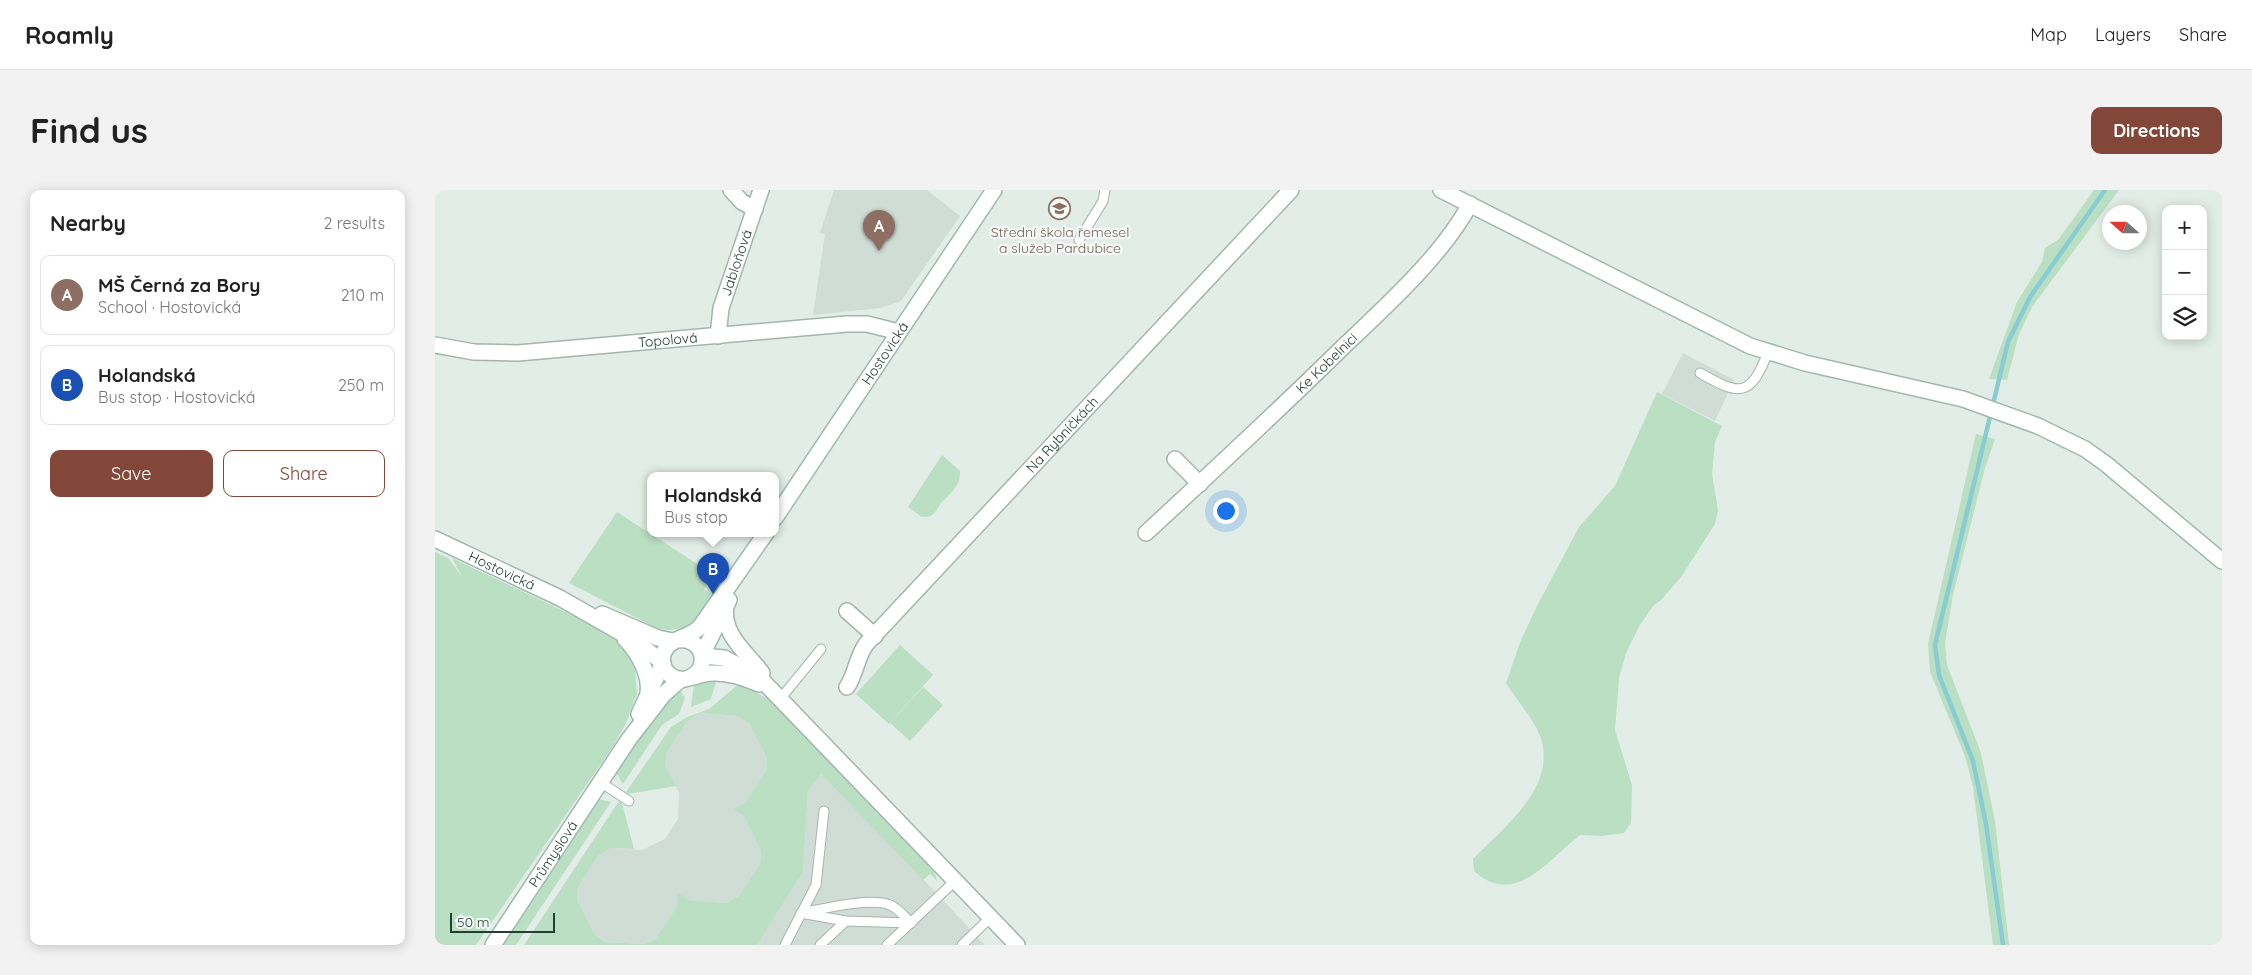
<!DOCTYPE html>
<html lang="en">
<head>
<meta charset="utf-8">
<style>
	body { margin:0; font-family:Quicksand,sans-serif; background:#f2f2f2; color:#222 }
	.controls { position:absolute; right:15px; top:15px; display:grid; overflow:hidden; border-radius:10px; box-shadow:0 2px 12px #0003 }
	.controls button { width:45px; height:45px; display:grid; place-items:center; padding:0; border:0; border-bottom:1px solid #e0e0e0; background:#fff; color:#222; font:25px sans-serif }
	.compass { position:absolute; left:1667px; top:15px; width:45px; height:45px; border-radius:50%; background:#fff; box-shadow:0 2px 12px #0003; rotate:291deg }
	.scale { position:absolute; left:15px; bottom:12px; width:105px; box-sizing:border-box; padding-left:5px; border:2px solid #213f35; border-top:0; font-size:14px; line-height:18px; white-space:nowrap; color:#213f35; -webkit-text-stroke:4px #f3f9f6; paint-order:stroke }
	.you { position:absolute; left:790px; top:320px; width:18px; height:18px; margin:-12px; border:4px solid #fff; border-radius:50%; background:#1a73e8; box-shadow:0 0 0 8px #1a73e833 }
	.badge { display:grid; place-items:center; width:32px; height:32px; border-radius:50%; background:#824739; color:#fff; font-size:16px; font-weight:700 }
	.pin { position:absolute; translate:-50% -41px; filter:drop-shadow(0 1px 2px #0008) }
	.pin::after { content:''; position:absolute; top:26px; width:18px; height:15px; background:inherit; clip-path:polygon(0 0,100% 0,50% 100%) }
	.popup { position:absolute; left:212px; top:282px; width:132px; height:65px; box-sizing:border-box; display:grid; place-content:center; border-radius:10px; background:#fff; filter:drop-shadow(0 1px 4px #0005); font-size:16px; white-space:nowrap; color:#767676 }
	.popup b { font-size:19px; color:#222 }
	.popup::after { content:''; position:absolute; left:50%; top:100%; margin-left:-10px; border:10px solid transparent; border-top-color:#fff }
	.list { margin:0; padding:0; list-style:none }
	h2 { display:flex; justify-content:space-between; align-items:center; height:65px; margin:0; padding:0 20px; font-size:21px }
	h2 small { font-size:16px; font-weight:400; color:#767676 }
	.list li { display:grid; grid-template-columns:32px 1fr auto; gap:15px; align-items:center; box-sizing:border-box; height:80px; margin:0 10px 10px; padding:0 10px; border:1px solid #e0e0e0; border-radius:10px }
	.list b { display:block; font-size:19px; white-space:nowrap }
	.list p { margin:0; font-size:16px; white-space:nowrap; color:#767676 }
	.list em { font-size:16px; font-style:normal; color:#767676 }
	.actions { display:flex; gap:10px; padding:15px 20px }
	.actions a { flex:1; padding:11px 0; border:1px solid #824739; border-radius:10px; text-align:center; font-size:18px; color:#824739 }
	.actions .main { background:#824739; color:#fff }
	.icon { flex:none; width:28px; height:28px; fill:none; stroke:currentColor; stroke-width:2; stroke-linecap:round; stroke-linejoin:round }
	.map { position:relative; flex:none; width:1787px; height:755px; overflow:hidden; border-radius:10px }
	header { display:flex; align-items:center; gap:30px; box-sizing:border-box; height:70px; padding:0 25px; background:#fff; border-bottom:1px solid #e0e0e0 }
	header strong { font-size:24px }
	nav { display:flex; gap:28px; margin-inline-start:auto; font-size:18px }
	.intro { display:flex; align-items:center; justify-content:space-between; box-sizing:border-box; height:120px; padding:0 30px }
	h1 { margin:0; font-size:35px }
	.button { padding:12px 22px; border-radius:10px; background:#824739; color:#fff; font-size:18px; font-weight:700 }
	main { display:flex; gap:30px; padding:0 30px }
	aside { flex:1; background:#fff; border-radius:10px; box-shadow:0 2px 12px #0003 }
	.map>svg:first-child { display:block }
	.built { fill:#d0ddd6 }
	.green { fill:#badfc2 }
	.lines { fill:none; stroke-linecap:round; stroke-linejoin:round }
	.stream { stroke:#88cdd4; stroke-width:4.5 }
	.lane-casing { stroke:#a4b5ae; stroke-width:11 }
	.street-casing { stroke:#a4b5ae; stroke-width:18 }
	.secondary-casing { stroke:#a0b9af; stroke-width:18 }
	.lane { stroke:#fff; stroke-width:9 }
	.street { stroke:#fff; stroke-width:15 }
	.secondary { stroke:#fff; stroke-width:15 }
	.labels { text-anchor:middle; stroke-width:4.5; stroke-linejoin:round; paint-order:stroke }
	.education-label { font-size:14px; fill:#785e54; stroke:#f3f9f6 }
	.street-label { font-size:14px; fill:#213f35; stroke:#f3f9f6 }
</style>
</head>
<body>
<header>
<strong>Roamly</strong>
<nav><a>Map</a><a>Layers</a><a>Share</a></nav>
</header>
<div class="intro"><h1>Find us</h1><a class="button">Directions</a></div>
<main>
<aside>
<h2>Nearby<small>2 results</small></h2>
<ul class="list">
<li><span class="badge" style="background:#8d6e63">A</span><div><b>MŠ Černá za Bory</b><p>School · Hostovická</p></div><em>210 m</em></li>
<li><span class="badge" style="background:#1a4fb4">B</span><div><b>Holandská</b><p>Bus stop · Hostovická</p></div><em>250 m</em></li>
</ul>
<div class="actions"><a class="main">Save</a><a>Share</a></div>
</aside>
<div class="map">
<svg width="1787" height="755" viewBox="0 0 1787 755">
	<rect width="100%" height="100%" fill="#e2ede7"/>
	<!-- built -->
	<g class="built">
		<polygon points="399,0 492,0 525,26 466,111 445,118 378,125 390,44 385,43"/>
		<polygon points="1248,163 1299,190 1280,231 1227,204"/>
		<polygon points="265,523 303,526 314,533 332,568 331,581 310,613 309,626 326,661 325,674 304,706 292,713 254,710 242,716 221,748 209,754 171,752 160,745 142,710 143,697 164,665 176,658 207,660 230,649 243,629 244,603 230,575 232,562 253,530"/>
		<polygon points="386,584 490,691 550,755 322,755 368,682 373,601"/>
	</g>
	<!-- green -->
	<g class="green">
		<polygon points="1659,0 1684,0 1597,117 1584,144 1572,190 1554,189 1582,112 1607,72 1610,58 1623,50"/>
		<path d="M1222,202L1287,236L1280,252L1277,284L1283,320L1280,334L1246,387L1226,410L1218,416L1205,435L1191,463L1184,488L1180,540L1197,595L1196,633L1189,643L1167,646L1145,645C1113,670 1080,718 1039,681L1038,669C1067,639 1119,600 1107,552C1102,532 1082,511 1071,493L1086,450L1103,414L1144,337L1180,296Z"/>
		<polygon points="1541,244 1560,249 1550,278 1518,405 1510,453 1512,475 1546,563 1560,631 1574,755 1558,755 1538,597 1530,566 1495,482 1493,454"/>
		<path d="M507,265L525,281C526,295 516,303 508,311C501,319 500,328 487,327L473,317Z"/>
		<path d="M182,322L279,385L269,399L278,406C263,430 254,443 223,439L134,393Z"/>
		<polygon points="0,362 13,368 27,387 17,368 175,443 191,459 200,480 202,504 191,533 179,555 41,755 0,755"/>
		<polygon points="465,455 498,485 454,534 421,504"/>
		<polygon points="282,488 276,509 256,517 259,494"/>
		<polygon points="305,493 340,513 500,683 502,691 495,684 488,690 386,584 373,601 368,682 322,755 89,755 184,611 187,613 199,659 176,658 164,665 143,697 142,710 160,745 171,752 209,754 221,748 242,716 243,703 254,710 292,713 304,706 325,674 326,661 309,626 298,619 310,613 331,581 332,568 314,533 303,526 265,523 253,530 232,562 230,575 241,596 193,604 191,602 236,537 252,527 274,519"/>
		<polygon points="488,497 508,515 475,551 455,533"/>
		<polygon points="244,499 250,508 244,524 227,535 188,594 181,583 230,511"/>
		<polygon points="163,609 176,612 81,755 67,755"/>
	</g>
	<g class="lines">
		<!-- stream -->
		<polyline class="stream" points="1568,755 1551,634 1538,571 1504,485 1500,455 1573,152 1595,107 1670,0"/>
		<defs>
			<g id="lane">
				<polyline points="644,50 668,11 670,0"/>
				<path d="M1265,183C1304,205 1315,209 1333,162"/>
				<polyline points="346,508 386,459"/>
				<polyline points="165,592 194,611"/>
				<path d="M366,723C388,719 435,707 455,715C463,718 470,727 476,733"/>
				<polyline points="371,724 411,731 476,733"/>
				<polyline points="350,755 381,695 389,621"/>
				<polyline points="385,755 411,731"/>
				<polyline points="452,755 521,690"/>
				<polyline points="527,755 556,727"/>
			</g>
			<g id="street">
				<polyline points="296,0 307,12 320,19"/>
				<path id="s1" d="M283,146L286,118L326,0"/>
				<path id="s2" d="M0,155L39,162L83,163L412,134H432L464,142"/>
				<polyline points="740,269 765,294"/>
				<path id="s3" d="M711,343C777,282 843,221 907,158C949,118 1008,65 1035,14"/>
				<path d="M291,414C286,445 311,461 327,483"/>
				<polyline points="412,421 440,446"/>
				<polyline points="268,466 289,468 323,486 582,755"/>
				<path d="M259,487C280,478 304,485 324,494"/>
				<path id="s4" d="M412,497C421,484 422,465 432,453L856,0"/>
			</g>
			<g id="secondary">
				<polyline points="1006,0 1315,156 1370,173 1528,209 1603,236 1650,259 1671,274 1787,371"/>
				<path id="s5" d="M340,328L559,0"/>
				<path id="s6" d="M0,349L125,408L202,452L228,473"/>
				<polyline points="167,424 223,448 238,451"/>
				<path d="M190,449C203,462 216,485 213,504"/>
				<path d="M243,450C261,448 272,463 265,479C247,504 215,478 232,457C240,447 256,447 265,437L331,343"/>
				<polyline points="267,465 294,410"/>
				<polyline points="204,524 228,473"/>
				<path id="s7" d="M58,755L194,549L229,504L245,490"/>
			</g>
		</defs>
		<!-- lane casing -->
		<use href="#lane" class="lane-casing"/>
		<!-- street casing -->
		<use href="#street" class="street-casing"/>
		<!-- secondary casing -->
		<use href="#secondary" class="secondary-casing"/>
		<!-- lane -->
		<use href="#lane" class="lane"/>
		<!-- street -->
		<use href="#street" class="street"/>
		<!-- secondary -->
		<use href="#secondary" class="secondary"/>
	</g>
	<!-- icons -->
	<defs>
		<symbol id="school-ring" viewBox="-11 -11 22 22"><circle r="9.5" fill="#f3f9f6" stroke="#8d6e63" stroke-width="1.5"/><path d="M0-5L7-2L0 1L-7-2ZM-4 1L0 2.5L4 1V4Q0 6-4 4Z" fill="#8d6e63"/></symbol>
	</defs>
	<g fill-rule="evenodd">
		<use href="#school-ring" x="612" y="6" width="25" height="25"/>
	</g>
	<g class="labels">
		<!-- education labels -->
		<g class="education-label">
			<text x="625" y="47">Střední škola řemesel<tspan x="625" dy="16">a služeb Pardubice</tspan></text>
		</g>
		<!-- street labels -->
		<g class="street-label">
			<text dy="5" stroke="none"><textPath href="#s1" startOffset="76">Jabloňová</textPath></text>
			<text dy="5" stroke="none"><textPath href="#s2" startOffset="234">Topolová</textPath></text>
			<text dy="5" stroke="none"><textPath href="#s5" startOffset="198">Hostovická</textPath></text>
			<text dy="5" stroke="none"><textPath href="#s3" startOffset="248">Ke Kobelnici</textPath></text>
			<text dy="5" stroke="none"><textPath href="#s4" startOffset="334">Na Rybníčkách</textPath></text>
			<text dy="5" stroke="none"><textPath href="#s6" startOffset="74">Hostovická</textPath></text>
			<text dy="5" stroke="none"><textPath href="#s7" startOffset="109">Průmyslová</textPath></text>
		</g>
	</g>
</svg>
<div class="controls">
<button>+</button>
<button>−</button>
<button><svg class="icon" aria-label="layers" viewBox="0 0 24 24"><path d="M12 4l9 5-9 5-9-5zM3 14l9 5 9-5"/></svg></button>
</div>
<svg class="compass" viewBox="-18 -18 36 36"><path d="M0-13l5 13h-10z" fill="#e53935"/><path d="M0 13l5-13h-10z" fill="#767676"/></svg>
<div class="scale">50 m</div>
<div class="you"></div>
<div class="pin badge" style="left:444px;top:61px;background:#8d6e63">A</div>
<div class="pin badge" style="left:278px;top:404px;background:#1a4fb4">B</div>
<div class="popup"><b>Holandská</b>Bus stop</div>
</div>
</main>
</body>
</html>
